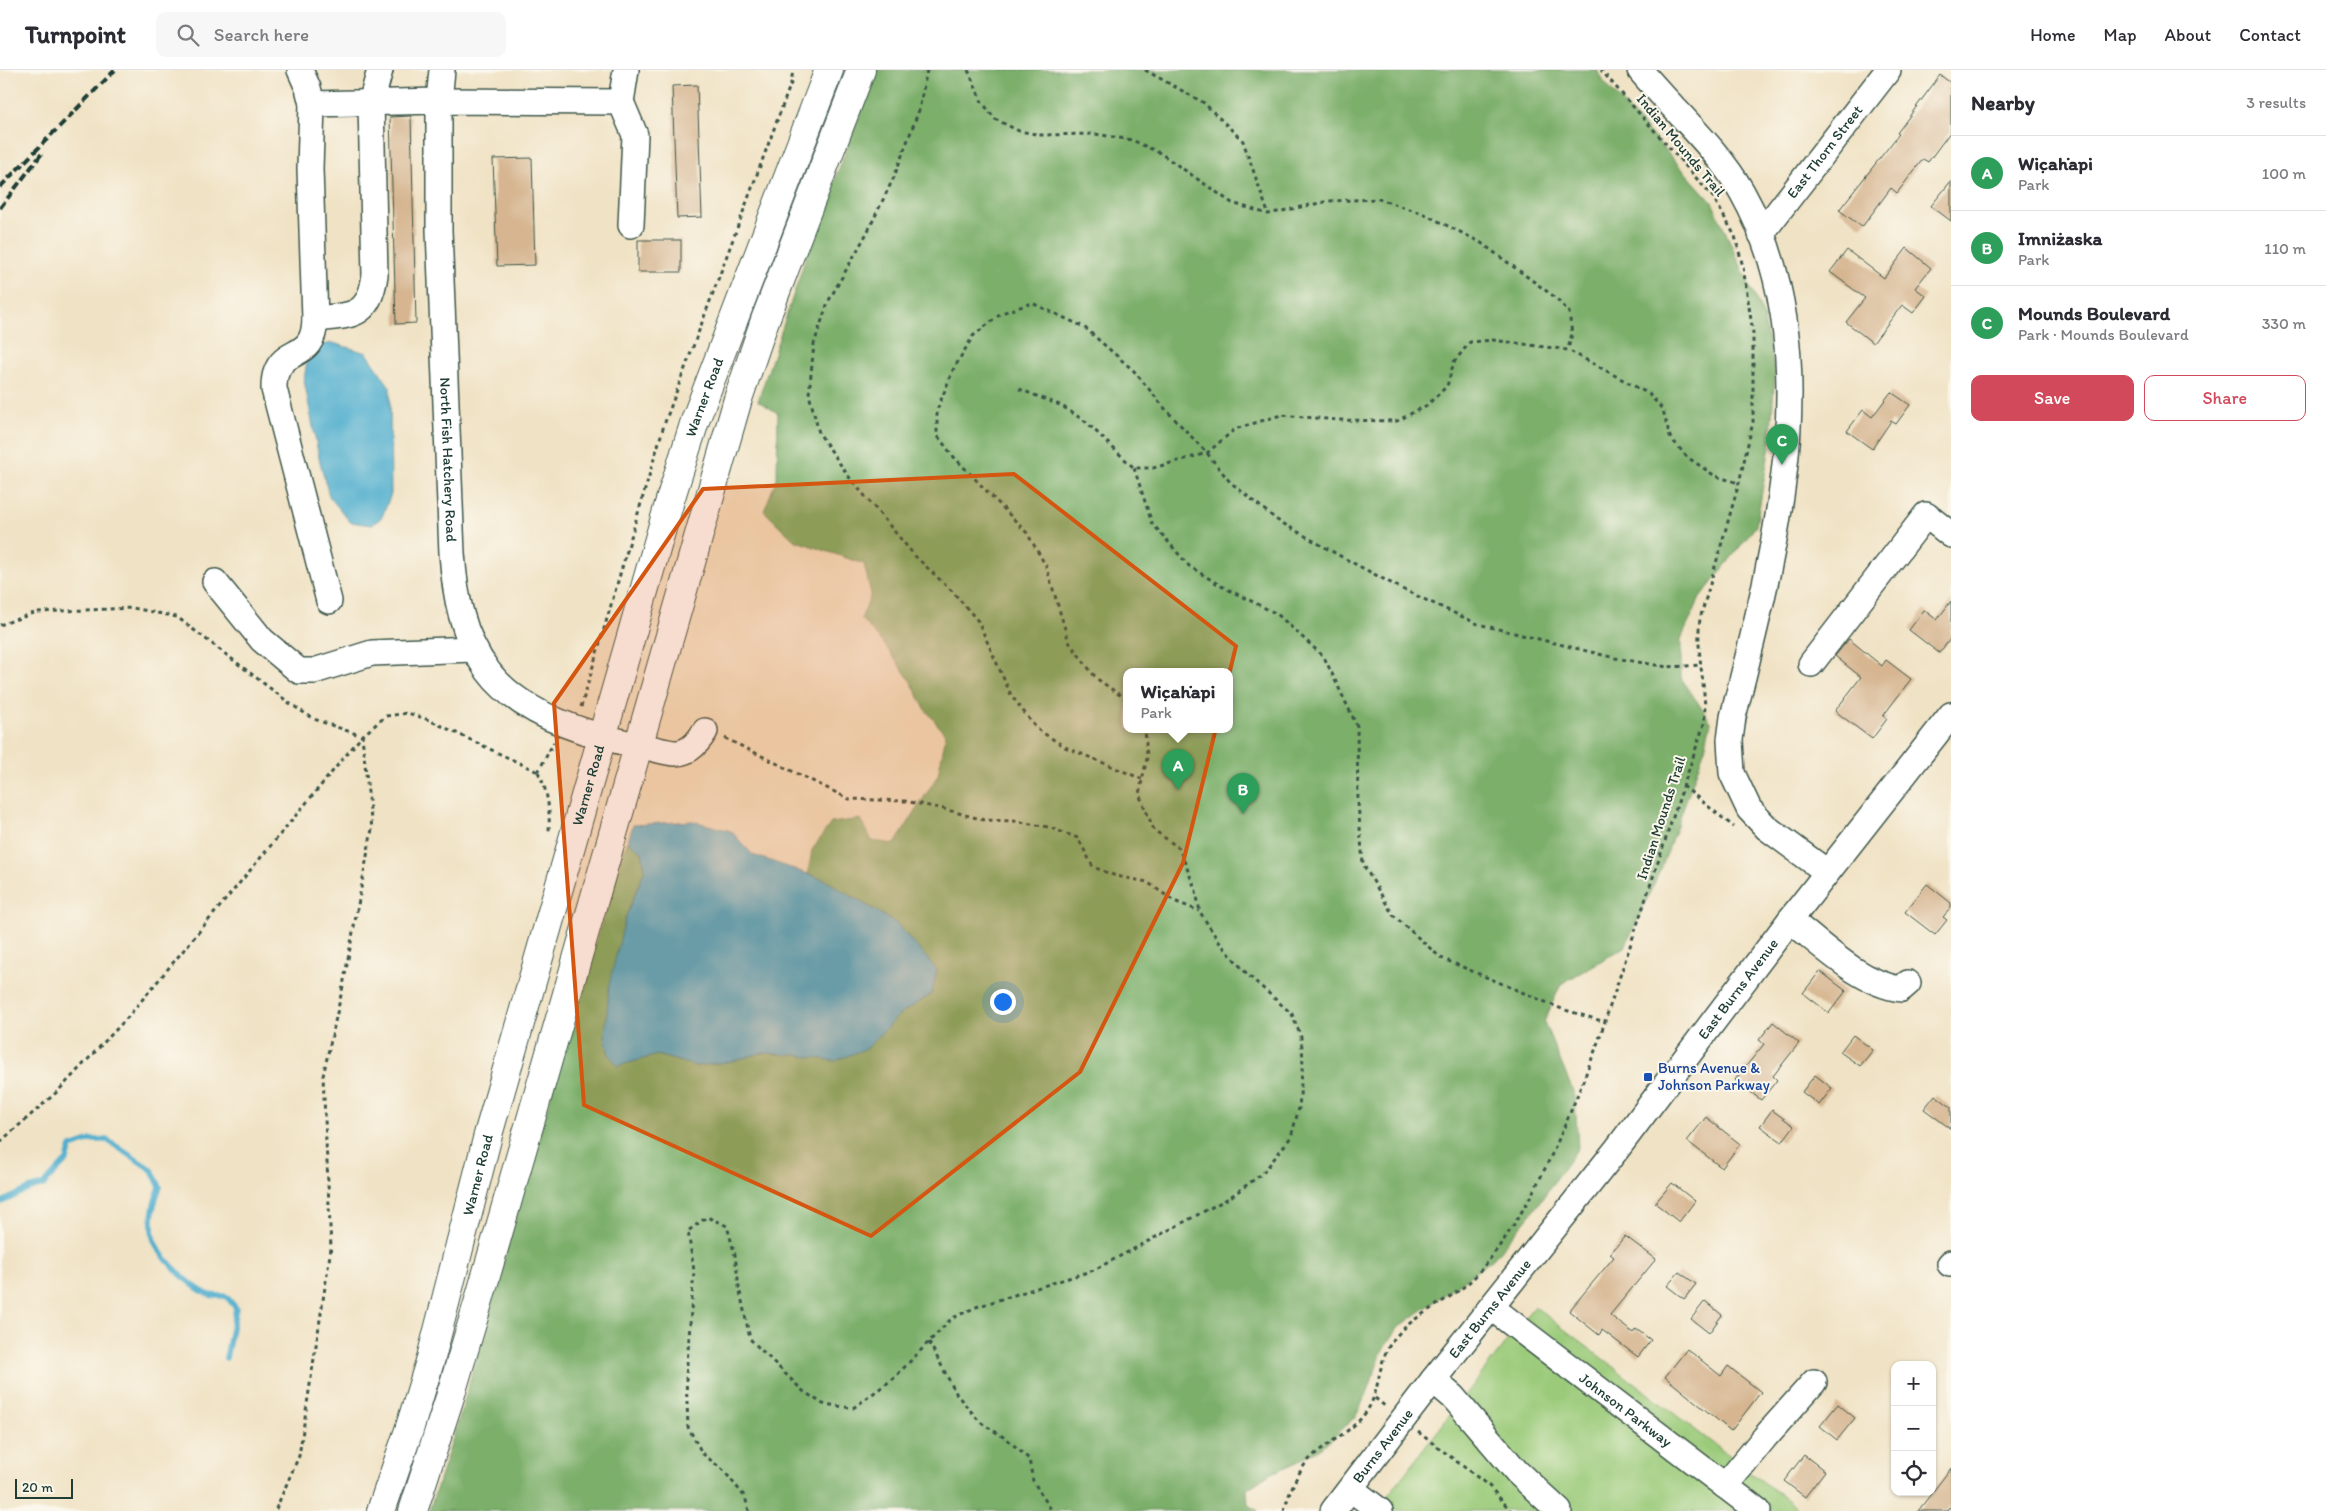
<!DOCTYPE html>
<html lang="en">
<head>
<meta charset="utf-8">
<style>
	body { margin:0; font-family:Itim,sans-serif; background:#f7f7f7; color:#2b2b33 }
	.controls { position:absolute; right:15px; bottom:15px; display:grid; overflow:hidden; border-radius:10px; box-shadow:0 1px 4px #0004 }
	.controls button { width:45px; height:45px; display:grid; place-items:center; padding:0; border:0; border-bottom:1px solid #e1e1e2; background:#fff; color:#2b2b33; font:25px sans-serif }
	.scale { position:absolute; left:15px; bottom:12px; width:58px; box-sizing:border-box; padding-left:5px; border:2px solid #1f3d34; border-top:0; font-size:14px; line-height:18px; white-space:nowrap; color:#1f3d34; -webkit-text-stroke:4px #fbf7ec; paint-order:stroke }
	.you { position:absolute; left:1002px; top:931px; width:18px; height:18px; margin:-12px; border:4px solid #fff; border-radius:50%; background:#1a73e8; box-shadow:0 0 0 8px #1a73e833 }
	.badge { display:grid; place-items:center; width:32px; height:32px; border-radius:50%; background:#d1495b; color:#fff; font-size:16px; font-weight:700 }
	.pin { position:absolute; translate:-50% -41px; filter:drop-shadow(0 1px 2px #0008) }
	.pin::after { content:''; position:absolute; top:26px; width:18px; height:15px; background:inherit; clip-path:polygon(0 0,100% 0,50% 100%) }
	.popup { position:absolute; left:1123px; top:598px; width:110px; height:65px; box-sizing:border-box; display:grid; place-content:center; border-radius:10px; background:#fff; filter:drop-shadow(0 1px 4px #0005); font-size:16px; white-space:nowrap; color:#7c7c81 }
	.popup b { font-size:19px; color:#2b2b33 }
	.popup::after { content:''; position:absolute; left:50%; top:100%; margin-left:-10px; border:10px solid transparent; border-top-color:#fff }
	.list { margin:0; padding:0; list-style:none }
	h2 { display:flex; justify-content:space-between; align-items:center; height:65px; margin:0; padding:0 20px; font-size:21px }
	h2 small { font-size:16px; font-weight:400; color:#7c7c81 }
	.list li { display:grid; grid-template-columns:32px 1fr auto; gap:15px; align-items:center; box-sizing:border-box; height:75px; padding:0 20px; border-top:1px solid #e1e1e2 }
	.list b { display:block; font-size:19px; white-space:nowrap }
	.list p { margin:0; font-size:16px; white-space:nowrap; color:#7c7c81 }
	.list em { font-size:16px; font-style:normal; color:#7c7c81 }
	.actions { display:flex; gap:10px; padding:15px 20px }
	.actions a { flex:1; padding:11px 0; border:1px solid #d1495b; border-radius:10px; text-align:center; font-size:18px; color:#d1495b }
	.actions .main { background:#d1495b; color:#fff }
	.icon { flex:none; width:28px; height:28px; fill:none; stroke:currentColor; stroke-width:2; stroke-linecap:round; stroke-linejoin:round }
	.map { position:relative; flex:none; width:1951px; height:1441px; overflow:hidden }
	header { display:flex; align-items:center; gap:30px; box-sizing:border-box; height:70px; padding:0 25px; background:#fff; border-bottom:1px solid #e1e1e2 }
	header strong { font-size:24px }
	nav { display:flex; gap:28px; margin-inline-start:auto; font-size:18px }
	.search { width:350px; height:45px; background:#f7f7f7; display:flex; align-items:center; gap:12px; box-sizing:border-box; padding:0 18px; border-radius:10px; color:#7c7c81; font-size:19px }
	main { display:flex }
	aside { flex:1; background:#fff }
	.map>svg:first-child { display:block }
	.green { fill:#9bcb7a; stroke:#5d8457 }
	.forest { fill:#7caf6a; stroke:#4e764f; fill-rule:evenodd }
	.water { fill:#4faece; stroke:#377681 }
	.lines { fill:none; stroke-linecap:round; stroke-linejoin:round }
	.stream { stroke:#4faece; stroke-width:5.5 }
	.building { fill:#d6b590 }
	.minor-casing { stroke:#3e564a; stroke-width:28 }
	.highway-casing { stroke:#3e564a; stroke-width:30 }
	.path { stroke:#3e564a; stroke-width:3; stroke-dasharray:4 4; stroke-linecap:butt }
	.minor { stroke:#fff; stroke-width:25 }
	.highway { stroke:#fff; stroke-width:28 }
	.rail { stroke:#1f3d34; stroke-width:4; stroke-dasharray:8 4; stroke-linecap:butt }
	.marked { fill:#d45610; fill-opacity:0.2; stroke:#d45610; stroke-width:4; stroke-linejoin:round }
	.transit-dot { fill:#1a4fb4; stroke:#fbf7ec; stroke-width:2 }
	.labels { text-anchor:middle; stroke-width:4; stroke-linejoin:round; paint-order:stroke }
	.street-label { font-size:15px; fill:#1f3d34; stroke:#fbf7ec }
	.transit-label { font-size:15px; fill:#164399; stroke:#fbf7ec; text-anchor:start }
</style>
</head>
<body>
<header>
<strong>Turnpoint</strong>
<div class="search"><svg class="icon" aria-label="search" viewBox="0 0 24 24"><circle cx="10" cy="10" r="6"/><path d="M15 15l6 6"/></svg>Search here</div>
<nav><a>Home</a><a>Map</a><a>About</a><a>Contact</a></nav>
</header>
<main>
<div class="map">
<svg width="1951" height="1441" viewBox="0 0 1951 1441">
	<rect width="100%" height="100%" fill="#fbf7ec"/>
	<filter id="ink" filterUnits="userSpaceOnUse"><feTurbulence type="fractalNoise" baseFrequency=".02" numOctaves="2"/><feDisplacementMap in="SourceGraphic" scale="10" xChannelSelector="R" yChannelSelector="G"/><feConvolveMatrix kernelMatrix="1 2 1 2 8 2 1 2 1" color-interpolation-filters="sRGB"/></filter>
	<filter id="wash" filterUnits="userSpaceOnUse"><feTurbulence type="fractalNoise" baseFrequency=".0096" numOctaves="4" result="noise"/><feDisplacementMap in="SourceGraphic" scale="20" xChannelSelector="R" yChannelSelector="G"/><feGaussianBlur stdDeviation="1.12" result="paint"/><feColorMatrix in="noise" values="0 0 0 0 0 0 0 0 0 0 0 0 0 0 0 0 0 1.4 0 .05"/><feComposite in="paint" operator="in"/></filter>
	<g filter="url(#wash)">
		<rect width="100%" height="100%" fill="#f0e2c4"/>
		<!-- green -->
		<polygon class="green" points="1534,1236 1801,1441 1376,1441"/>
		<!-- forest -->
		<path class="forest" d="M877,0H1597L1602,10L1712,132L1763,245L1775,303L1770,376L1756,456L1700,528L1681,569V608L1711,652L1705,678L1663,794L1625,877L1561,914L1544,952L1575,1026L1578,1078L1534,1140L1493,1189L1399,1257L1382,1281L1368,1321L1355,1347L1330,1371L1297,1392L1270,1404L1247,1419L1248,1434L1258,1441H429L457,1356L563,982L621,789L628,771L642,782L645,799L625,849L618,996L657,985L696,996L734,991L761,983L796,985L867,978L899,945L932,924L937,900L896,853L825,810L808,804L812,780L831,753L861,749L872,771L895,774L938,705L946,665L925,639L910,610L884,574L861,549L871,524L864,494L794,470L764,441L777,408L778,343L758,331L813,166ZM1127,601H1229V659H1127Z"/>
		<!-- water -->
		<g class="water">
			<polygon points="333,273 367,283 390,317 391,424 382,447 372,455 350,452 329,426 319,388 304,310 307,290 322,275"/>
			<polygon points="693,751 731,761 753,785 825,810 896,853 937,900 932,924 899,945 867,978 835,991 796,985 761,983 734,991 696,996 657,985 618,996 609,985 605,967 609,915 625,849 645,799 642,782 628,771 633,755"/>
		</g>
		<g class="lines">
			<!-- stream -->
			<path class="stream" d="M0,1133L29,1119L43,1115L67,1090L71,1077L91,1070H107L152,1100L160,1117C153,1133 150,1149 153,1167C157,1185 193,1219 210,1225C215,1226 221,1226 226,1226L236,1238L226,1288"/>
		</g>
		<g id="blocks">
			<!-- building -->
			<g class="building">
				<polygon points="1940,5 1951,13 1951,61 1928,92 1923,89 1897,123 1891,118 1862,157 1839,140 1899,64 1897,63"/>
				<polygon points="697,15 702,147 677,148 672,16"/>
				<polygon points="411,46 416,253 396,254 390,47"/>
				<polygon points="532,88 535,195 497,196 493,89"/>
				<polygon points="1951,111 1951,151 1931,136"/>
				<rect x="638" y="170" width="43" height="32"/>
				<polygon points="1907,178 1931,198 1915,218 1926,226 1913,243 1902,235 1873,273 1846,252 1865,228 1830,202 1847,180 1884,208"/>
				<polygon points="1891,322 1910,335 1896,354 1891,351 1872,379 1847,361 1863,340 1872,347"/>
				<polygon points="1951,531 1951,568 1939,583 1909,560 1924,540 1937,550"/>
				<polygon points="1849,569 1882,596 1886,590 1911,609 1883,646 1887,649 1872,669 1835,641 1861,607 1835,586"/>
				<polygon points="1927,814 1951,833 1951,838 1943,847 1947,850 1935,865 1905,842"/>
				<polygon points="1820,901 1846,921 1829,943 1803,923"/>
				<polygon points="1773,952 1799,973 1773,1006 1777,1010 1761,1030 1735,1010 1764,974 1759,970"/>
				<polygon points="1853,965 1873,980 1860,996 1840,982"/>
				<polygon points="1815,1005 1832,1018 1819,1035 1802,1022"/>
				<polygon points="1935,1025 1951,1037 1951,1059 1924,1039"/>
				<polygon points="1772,1040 1794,1056 1782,1072 1760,1056"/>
				<polygon points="1706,1047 1740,1074 1722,1098 1687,1071"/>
				<polygon points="1672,1113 1695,1131 1679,1152 1655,1133"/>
				<polygon points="1625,1166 1656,1189 1610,1245 1633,1263 1636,1259 1651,1270 1638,1287 1602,1260 1599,1265 1569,1241 1614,1187 1610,1184"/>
				<polygon points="1679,1202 1696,1214 1684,1229 1667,1216"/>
				<polygon points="1705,1231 1722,1245 1709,1263 1691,1249"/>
				<polygon points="1687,1279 1721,1306 1728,1296 1761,1322 1731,1361 1665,1307"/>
				<polygon points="1838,1334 1855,1348 1837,1370 1820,1356"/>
				<polygon points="1804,1385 1825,1401 1805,1427 1784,1411"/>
				<polygon points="1951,1398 1951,1436 1947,1441 1918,1441"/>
			</g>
		</g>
	</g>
	<g filter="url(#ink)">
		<use href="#blocks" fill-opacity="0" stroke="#3e564a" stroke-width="1"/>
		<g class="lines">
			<defs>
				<g id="minor">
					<path d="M300,0L308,18L312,34L310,99L315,249C352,245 369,248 375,205L371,33L380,0"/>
					<path id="s1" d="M442,0L439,31V160L452,483C455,526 462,566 488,601C521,646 594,667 646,677C656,679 667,683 676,683C690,683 699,671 705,661"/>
					<path d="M1640,0C1673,40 1717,78 1742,122C1831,280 1774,483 1733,647L1730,670L1732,703L1749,739L1767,758L1827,802"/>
					<polyline points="621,32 635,65 631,155"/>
					<polyline points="312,34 439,31 621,32 626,0"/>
					<path id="s2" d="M1761,164L1888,0"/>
					<path d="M315,249C314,291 285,276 276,303C274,308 274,314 274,319L329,531"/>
					<polyline points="215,512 262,570 299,601 314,601 372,583 473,579"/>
					<polyline points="1811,594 1926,445 1951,465"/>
					<path d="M1790,850C1822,875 1859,913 1901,919L1908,913"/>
					<polyline points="1950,1194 1951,1193"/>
					<path id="s3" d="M1492,1238L1758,1441"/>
					<polyline points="1433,1310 1453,1327 1517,1402 1559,1441"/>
					<polyline points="1725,1416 1765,1367 1814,1312"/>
					<polyline points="1351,1419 1380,1441"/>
					<path id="s4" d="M1333,1441L1433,1310L1617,1079L1790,850L1951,645"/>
				</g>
				<g id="highway">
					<path id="s5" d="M381,1441L409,1360L431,1288L488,1065L671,427L695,351L829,0"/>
					<polyline points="413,1441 450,1327 479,1230 738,329 765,250 861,0"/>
				</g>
			</defs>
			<!-- minor casing -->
			<use href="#minor" class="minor-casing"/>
			<!-- highway casing -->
			<use href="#highway" class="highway-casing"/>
			<!-- path -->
			<g class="path">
				<polyline points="927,0 919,40 894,107 867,163 828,232 814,274 809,324 819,363 849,407 915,486 953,522 978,551 1011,625 1037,659 1065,677 1142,709"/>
				<polyline points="968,0 982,32 995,49 1019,61 1041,65 1095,64 1132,70 1160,83 1232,133 1268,144 1329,131 1379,129 1424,144 1480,172 1556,228 1569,242 1572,264 1568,279"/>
				<polyline points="1145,0 1204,33 1243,71 1268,143"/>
				<polyline points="1019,319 1062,336 1086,352 1134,398 1153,398 1207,383 1235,359 1281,345 1338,350 1397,351 1427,335 1447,316 1454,292 1470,272 1493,270 1568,280 1649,324 1663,340 1670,367 1687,387 1715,406 1739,413"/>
				<polyline points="1134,398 1152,453 1189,496 1221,516 1277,544 1324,587 1357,656 1358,733 1363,794 1393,845 1441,888 1562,939 1605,952"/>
				<polyline points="0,555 37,542 133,538 177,547 292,635 314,649 362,666 372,759 343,916 323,1006 331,1178 299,1386 275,1441"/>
				<polyline points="1127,630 1096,608 1069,572 1046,496 1027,463 952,385 937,365 937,340 953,300 973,266 1002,243 1032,233 1084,257 1134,301 1167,341 1207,383 1230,412 1277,450 1342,487 1402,519 1478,554 1615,588 1667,597 1701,595"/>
				<polyline points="581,637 664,355 791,13 793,0"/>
				<polyline points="725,668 849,729 905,731 944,739 984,750 1014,751 1048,757 1078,768 1093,797 1116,806 1147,812 1174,831 1199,841"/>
				<path d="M538,702C548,721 550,740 549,761"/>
				<polyline points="538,702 554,672"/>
				<polyline points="1683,716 1734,757"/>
				<polyline points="0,1072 58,1021 127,948 362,666 386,646 408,643 429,650 538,702"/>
				<polyline points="929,1272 957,1325 980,1352 1008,1370 1029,1389 1033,1411 1052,1441"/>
				<polyline points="1375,1328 1386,1337"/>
				<polyline points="1418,1362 1489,1416 1511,1441"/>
				<polyline points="749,1441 745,1427 724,1401 702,1383 688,1357 686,1307 694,1201 688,1161 707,1147 727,1156 735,1185 739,1217 750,1269 803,1321 823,1334 853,1338 893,1309 951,1249 976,1237 1094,1200 1229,1128 1263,1103 1291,1067 1299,1038 1303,989 1301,967 1292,944 1247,904 1219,872 1200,842 1196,821 1179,778 1154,760 1139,724 1147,688 1145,659"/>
				<path d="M1284,1441C1289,1424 1295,1407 1306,1393C1323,1373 1351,1364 1366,1342C1382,1320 1376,1291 1394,1269C1417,1240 1456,1230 1480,1201C1534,1137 1566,1055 1596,978L1704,654C1708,619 1695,585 1700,549L1739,413L1753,352V263L1743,197L1735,166L1713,127L1601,0"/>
			</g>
			<!-- minor -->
			<use href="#minor" class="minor"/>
			<!-- highway -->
			<use href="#highway" class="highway"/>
			<!-- rail -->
			<g class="rail">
				<polyline points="0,117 115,0"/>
				<polyline points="0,138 43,82"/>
			</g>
		</g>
	</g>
	<!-- marked area -->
	<path class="marked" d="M1014,404L1236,576L1183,793L1080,1002L871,1166L584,1035L554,633L703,419Z"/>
	<!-- markers -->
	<rect class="transit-dot" x="1643" y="1002" width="10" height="10" rx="2.5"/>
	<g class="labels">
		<!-- street labels -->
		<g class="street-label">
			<text transform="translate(1681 75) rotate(50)" y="5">Indian Mounds Trail</text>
			<text dy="5" stroke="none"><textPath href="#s2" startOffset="104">East Thorn Street</textPath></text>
			<text dy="5" stroke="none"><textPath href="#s5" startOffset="1160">Warner Road</textPath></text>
			<text dy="5" stroke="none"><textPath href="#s1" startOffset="390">North Fish Hatchery Road</textPath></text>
			<text dy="5" stroke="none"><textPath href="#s5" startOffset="755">Warner Road</textPath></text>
			<text transform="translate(1661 748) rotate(-72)" y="5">Indian Mounds Trail</text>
			<text dy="5" stroke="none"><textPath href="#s4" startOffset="661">East Burns Avenue</textPath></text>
			<text dy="5" stroke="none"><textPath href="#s5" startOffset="350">Warner Road</textPath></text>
			<text dy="5" stroke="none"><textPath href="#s4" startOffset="256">East Burns Avenue</textPath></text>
			<text dy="5" stroke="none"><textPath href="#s3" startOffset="168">Johnson Parkway</textPath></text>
			<text dy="5" stroke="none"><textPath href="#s4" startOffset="82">Burns Avenue</textPath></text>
		</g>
		<!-- transit labels -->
		<g class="transit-label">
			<text x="1658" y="1003">Burns Avenue &amp;<tspan x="1658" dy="17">Johnson Parkway</tspan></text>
		</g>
	</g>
</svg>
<div class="controls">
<button>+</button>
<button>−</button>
<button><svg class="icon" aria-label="locate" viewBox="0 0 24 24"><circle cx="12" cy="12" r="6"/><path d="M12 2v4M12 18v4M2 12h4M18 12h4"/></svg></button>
</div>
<div class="scale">20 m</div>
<div class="you"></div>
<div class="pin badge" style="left:1178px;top:720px;background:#2e9e5b">A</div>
<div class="popup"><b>Wic̣aḣapi</b>Park</div>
<div class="pin badge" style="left:1243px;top:744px;background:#2e9e5b">B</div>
<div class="pin badge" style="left:1782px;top:395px;background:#2e9e5b">C</div>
</div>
<aside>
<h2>Nearby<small>3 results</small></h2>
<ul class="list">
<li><span class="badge" style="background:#2e9e5b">A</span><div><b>Wic̣aḣapi</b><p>Park</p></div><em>100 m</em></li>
<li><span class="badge" style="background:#2e9e5b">B</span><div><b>Imniżaska</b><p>Park</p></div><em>110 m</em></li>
<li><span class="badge" style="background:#2e9e5b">C</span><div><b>Mounds Boulevard</b><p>Park · Mounds Boulevard</p></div><em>330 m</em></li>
</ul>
<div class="actions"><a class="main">Save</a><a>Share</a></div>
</aside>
</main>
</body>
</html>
